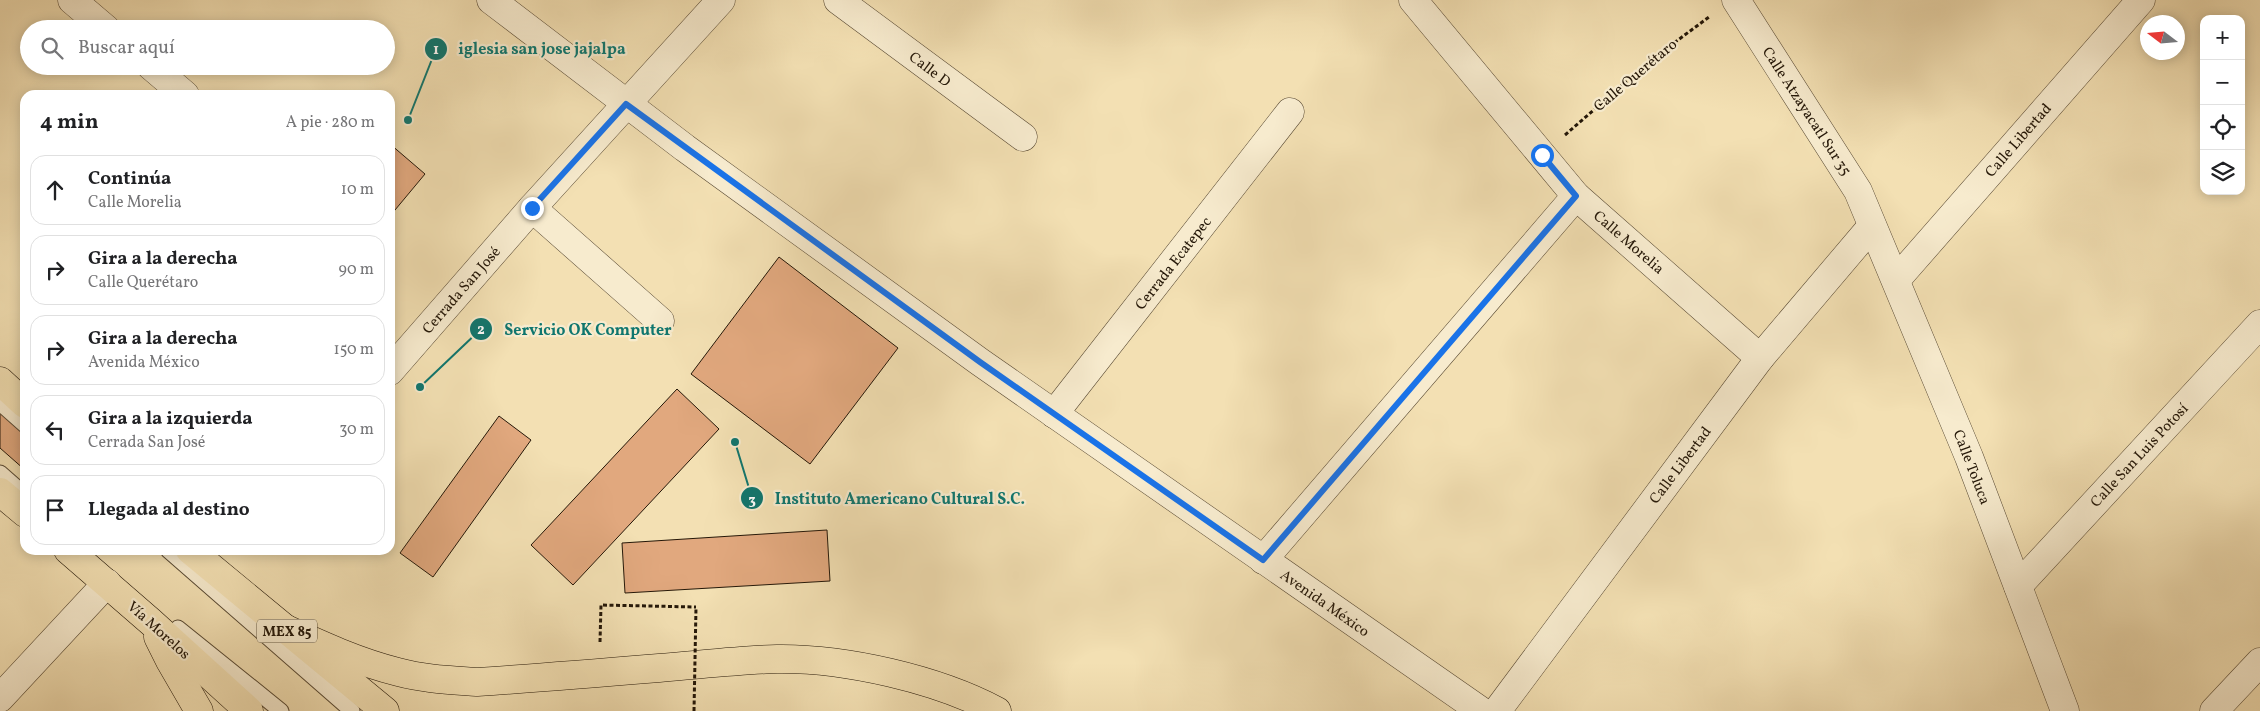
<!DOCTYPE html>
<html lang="es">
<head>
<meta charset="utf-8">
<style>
	body { margin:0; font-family:Vollkorn,serif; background:#f6f6f6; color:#202124 }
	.controls { position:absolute; right:15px; top:15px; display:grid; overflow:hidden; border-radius:10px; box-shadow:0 2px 12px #0003 }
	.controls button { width:45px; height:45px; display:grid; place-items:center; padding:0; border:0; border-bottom:1px solid #e0e0e0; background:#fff; color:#202124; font:25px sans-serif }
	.compass { position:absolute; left:2140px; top:15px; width:45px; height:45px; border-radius:50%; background:#fff; box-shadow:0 2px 12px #0003; rotate:286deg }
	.stop { position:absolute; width:15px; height:15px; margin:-11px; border:4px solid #1a73e8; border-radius:50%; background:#fff }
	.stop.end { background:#1a73e8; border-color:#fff; box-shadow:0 1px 5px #0008 }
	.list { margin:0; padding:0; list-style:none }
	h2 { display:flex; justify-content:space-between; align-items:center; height:65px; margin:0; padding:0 20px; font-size:21px }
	h2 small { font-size:16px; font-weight:400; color:#757577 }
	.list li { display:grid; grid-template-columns:32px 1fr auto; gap:15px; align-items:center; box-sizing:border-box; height:70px; margin:0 10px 10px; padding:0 10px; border:1px solid #e0e0e0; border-radius:15px }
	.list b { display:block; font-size:19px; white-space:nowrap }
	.list p { margin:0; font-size:16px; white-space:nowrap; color:#757577 }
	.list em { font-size:16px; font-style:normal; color:#757577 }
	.icon { flex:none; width:28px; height:28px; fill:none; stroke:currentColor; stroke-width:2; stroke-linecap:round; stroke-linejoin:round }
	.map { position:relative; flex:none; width:2260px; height:711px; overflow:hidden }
	.search { position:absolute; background:#fff; box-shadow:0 2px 12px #0003; left:20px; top:20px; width:375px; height:55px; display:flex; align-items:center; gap:12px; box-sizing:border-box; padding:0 18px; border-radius:28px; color:#757577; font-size:19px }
	.panel { position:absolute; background:#fff; box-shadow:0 2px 12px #0003; left:20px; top:90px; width:375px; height:465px; border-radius:15px }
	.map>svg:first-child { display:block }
	.building { fill:#e1a87e; stroke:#241708 }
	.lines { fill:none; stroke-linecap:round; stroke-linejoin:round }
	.service-casing { stroke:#584933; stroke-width:17 }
	.minor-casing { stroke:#584933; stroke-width:29 }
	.primary-casing { stroke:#241708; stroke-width:29 }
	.path { stroke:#241708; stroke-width:3; stroke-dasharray:4 2.5; stroke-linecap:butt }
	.service { stroke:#f7ebce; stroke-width:15 }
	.minor { stroke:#f7ebce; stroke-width:28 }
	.primary { stroke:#f3e0b3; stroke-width:28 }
	.path-bridge { stroke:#241708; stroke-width:3; stroke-dasharray:4 2.5; stroke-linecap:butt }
	.route { stroke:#1a73e8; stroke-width:6 }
	.labels { text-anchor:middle; stroke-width:4.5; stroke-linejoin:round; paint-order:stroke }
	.shield { fill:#f7ebce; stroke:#635743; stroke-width:1 }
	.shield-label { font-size:14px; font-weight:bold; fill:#241708 }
	.street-label { font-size:15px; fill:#241708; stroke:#f7ebce }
	.leader { fill:none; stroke:#0f766e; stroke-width:2 }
	.callout-dot { fill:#0f766e; stroke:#f7ebce; stroke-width:2 }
	.mark-label { font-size:15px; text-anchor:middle; font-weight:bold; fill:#fff }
	.callout-label { font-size:16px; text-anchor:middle; font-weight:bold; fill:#0f766e; stroke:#f7ebce; stroke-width:4.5; stroke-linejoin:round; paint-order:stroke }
</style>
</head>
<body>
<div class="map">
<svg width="2260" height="711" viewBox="0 0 2260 711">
	<rect width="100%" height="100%" fill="#f3e0b3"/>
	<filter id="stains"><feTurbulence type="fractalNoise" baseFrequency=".004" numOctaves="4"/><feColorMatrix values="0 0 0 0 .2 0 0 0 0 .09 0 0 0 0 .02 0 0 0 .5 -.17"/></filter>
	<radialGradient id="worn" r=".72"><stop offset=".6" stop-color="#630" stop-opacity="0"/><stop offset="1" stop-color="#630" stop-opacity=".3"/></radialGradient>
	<!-- building -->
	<g class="building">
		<polygon points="390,144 425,174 390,216"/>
		<polygon points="779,257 898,348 810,464 691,374"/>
		<polygon points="677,389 719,429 573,585 531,545"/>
		<polygon points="0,407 25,429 25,470 0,448"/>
		<polygon points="499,416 531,440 433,577 400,553"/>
		<polygon points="827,530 830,581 625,593 622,543"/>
	</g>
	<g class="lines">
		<defs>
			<g id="service">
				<polyline points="0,403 25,425"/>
				<polyline points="0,473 25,495"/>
				<polyline points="168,550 352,711"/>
				<polyline points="178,628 281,711"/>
			</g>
			<g id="minor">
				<polyline points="72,0 106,29"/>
				<polyline points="491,0 685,148 980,362 1481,711"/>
				<polyline points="838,0 1023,137"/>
				<polyline points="1413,0 1576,196 1760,358"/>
				<polyline points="1736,0 1858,191 1969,457 2065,711"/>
				<polyline points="151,66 185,95"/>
				<polyline points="532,208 660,321"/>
				<polyline points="1896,280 2141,0"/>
				<polyline points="390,371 532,208 721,0"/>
				<polyline points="1054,414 1290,112"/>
				<polyline points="1263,560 1576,196"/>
				<polyline points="2018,586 2260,324"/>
				<polyline points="0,698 107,583"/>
				<polyline points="1497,711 1760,358 1872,226"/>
				<polyline points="2214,711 2260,662"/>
			</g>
			<g id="primary">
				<polyline points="0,381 25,404"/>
				<polyline points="0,492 25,513"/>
				<polyline points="68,550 151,622 249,711"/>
				<polyline points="190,550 385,711"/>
				<path d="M284,628C321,645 358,662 398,672C424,679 450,680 477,682C538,678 599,673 659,668C698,665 738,660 777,659C845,658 937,679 997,711"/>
				<polyline points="158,637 170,661 199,711"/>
			</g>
		</defs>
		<!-- service casing -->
		<use href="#service" class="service-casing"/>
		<!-- minor casing -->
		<use href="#minor" class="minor-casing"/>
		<!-- primary casing -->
		<use href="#primary" class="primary-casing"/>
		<!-- path -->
		<g class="path">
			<polyline points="1565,135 1651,60 1709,17"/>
			<polyline points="600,642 601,605 696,607"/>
		</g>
		<!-- service -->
		<use href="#service" class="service"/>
		<!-- minor -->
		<use href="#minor" class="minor"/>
		<!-- primary -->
		<use href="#primary" class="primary"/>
		<!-- path-bridge -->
		<polyline class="path-bridge" points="694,711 696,607"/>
	</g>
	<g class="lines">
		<!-- route -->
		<polyline class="route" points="532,208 626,104 980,362 1263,560 1576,196 1542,155"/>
	</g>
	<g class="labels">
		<!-- shield labels -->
		<rect class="shield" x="257" y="619.5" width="60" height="23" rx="4"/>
		<g class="shield-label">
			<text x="287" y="636">MEX 85</text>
		</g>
		<!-- street labels -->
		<g class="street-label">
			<text transform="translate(930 69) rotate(37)" y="5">Calle D</text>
			<text transform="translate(1635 75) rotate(-40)" y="5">Calle Querétaro</text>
			<text transform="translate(1807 111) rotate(57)" y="5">Calle Atzayacatl Sur 35</text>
			<text transform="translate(2018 140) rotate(-49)" y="5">Calle Libertad</text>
			<text transform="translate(1629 242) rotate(41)" y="5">Calle Morelia</text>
			<text transform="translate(1173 263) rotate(-52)" y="5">Cerrada Ecatepec</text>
			<text transform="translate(461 290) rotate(-49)" y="5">Cerrada San José</text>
			<text transform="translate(2139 455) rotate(-47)" y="5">Calle San Luis Potosí</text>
			<text transform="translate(1680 465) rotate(-53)" y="5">Calle Libertad</text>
			<text transform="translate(1972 467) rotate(69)" y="5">Calle Toluca</text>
			<text transform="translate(1325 603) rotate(35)" y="5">Avenida México</text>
			<text transform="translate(159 630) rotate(42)" y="5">Vía Morelos</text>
		</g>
	</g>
	<!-- callouts -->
	<path class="leader" d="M408 120L436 49M420 387L481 329M735 442L752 498"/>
	<g class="callout-dot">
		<circle cx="408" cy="120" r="5"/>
		<circle cx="420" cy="387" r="5"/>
		<circle cx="735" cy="442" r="5"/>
		<circle cx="436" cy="49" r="12"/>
		<circle cx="481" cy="329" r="12"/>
		<circle cx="752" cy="498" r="12"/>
	</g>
	<g class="mark-label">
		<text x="436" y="54">1</text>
		<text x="481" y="334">2</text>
		<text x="752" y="504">3</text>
	</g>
	<g class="callout-label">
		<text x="542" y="54">iglesia san jose jajalpa</text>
		<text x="588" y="335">Servicio OK Computer</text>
		<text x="900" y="504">Instituto Americano Cultural S.C.</text>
	</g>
	<rect width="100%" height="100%" filter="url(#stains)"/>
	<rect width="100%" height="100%" fill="url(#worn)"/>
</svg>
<div class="controls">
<button>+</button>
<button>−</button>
<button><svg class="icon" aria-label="locate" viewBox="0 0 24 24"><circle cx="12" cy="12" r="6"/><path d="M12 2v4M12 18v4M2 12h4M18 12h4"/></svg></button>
<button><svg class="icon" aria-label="layers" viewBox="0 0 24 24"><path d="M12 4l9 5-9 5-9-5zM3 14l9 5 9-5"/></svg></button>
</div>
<svg class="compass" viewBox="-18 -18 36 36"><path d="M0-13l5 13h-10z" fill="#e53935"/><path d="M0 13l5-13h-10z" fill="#757577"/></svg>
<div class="stop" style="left:1542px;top:155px"></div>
<div class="stop end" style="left:532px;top:208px"></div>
<div class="search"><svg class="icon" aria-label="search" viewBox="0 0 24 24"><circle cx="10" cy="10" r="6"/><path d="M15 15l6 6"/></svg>Buscar aquí</div>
<section class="panel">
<h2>4 min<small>A pie · 280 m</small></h2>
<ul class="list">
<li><svg class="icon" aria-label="ahead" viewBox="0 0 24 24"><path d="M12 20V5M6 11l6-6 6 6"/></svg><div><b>Continúa</b><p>Calle Morelia</p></div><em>10 m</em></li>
<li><svg class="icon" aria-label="right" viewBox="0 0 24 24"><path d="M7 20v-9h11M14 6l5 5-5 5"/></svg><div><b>Gira a la derecha</b><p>Calle Querétaro</p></div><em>90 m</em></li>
<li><svg class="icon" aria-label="right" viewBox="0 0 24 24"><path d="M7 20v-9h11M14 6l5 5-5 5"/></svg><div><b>Gira a la derecha</b><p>Avenida México</p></div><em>150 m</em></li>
<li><svg class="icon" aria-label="left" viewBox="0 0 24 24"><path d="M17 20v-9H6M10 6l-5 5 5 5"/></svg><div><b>Gira a la izquierda</b><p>Cerrada San José</p></div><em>30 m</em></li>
<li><svg class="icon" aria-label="arrive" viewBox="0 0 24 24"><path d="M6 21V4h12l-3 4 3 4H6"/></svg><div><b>Llegada al destino</b></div></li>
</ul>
</section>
</div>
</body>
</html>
